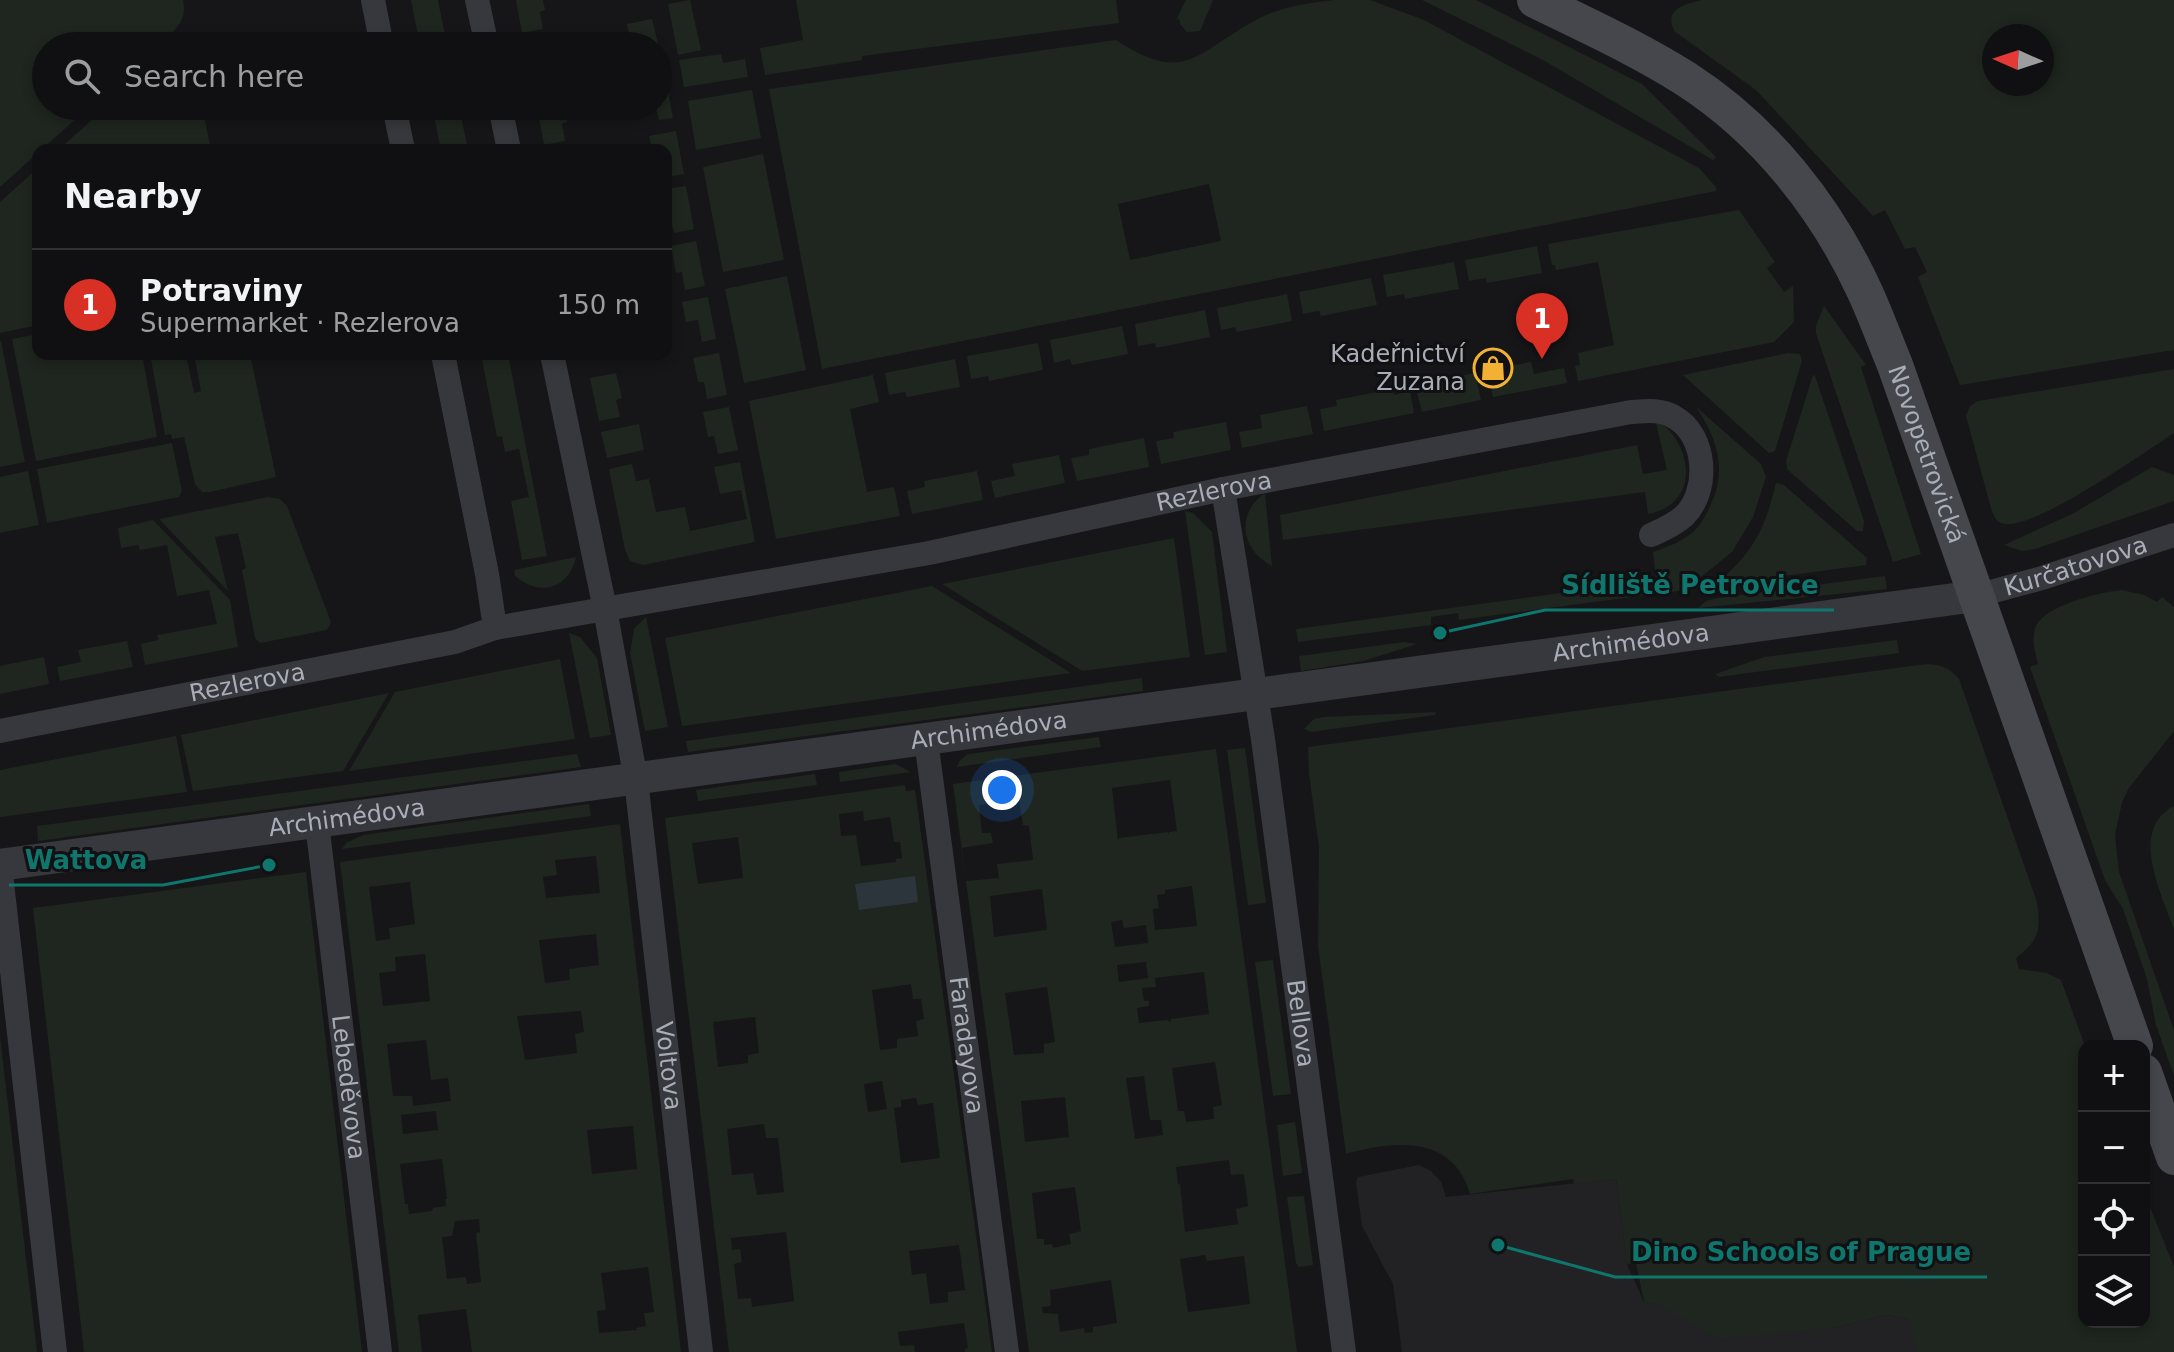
<!DOCTYPE html>
<html lang="en">
<head>
<meta charset="utf-8">
<style>
	body { margin:0; font-family:"DejaVu Sans",sans-serif; background:#1e1e20; color:#f1f3f6 }
	.controls { position:absolute; right:24px; bottom:24px; display:grid; overflow:hidden; border-radius:16px; box-shadow:0 4px 12px #0003 }
	.controls button { width:72px; height:72px; display:grid; place-items:center; padding:0; border:0; border-bottom:2px solid #303032; background:#101012; color:#f1f3f6; font:40px sans-serif }
	.compass { position:absolute; left:1982px; top:24px; width:72px; height:72px; border-radius:50%; background:#101012; box-shadow:0 4px 12px #0003; rotate:273deg }
	.you { position:absolute; left:1002px; top:790px; width:28px; height:28px; margin:-20px; border:6px solid #fff; border-radius:50%; background:#1a73e8; box-shadow:0 0 0 12px #1a73e833 }
	.badge { display:grid; place-items:center; width:52px; height:52px; border-radius:50%; background:#d93025; color:#fff; font-size:26px; font-weight:700 }
	.pin { position:absolute; translate:-50% -66px; filter:drop-shadow(0 2px 4px #0008) }
	.pin::after { content:''; position:absolute; top:42px; width:28px; height:24px; background:inherit; clip-path:polygon(0 0,100% 0,50% 100%) }
	.list { margin:0; padding:0; list-style:none }
	h2 { display:flex; justify-content:space-between; align-items:center; height:104px; margin:0; padding:0 32px; font-size:34px }
	h2 small { font-size:26px; font-weight:400; color:#9c9d9f }
	.list li { display:grid; grid-template-columns:52px 1fr auto; gap:24px; align-items:center; box-sizing:border-box; height:112px; padding:0 32px; border-top:2px solid #303032 }
	.list b { display:block; font-size:30px; white-space:nowrap }
	.list p { margin:0; font-size:26px; white-space:nowrap; color:#9c9d9f }
	.list em { font-size:26px; font-style:normal; color:#9c9d9f }
	.icon { flex:none; width:44px; height:44px; fill:none; stroke:currentColor; stroke-width:2; stroke-linecap:round; stroke-linejoin:round }
	.map { position:relative; flex:none; width:2174px; height:1352px; overflow:hidden }
	.search { position:absolute; background:#101012; box-shadow:0 4px 12px #0003; left:32px; top:32px; width:640px; height:88px; display:flex; align-items:center; gap:20px; box-sizing:border-box; padding:0 28px; border-radius:44px; color:#9c9d9f; font-size:30px }
	.panel { position:absolute; background:#101012; box-shadow:0 4px 12px #0003; left:32px; top:144px; width:640px; height:216px; border-radius:16px }
	.map>svg:first-child { display:block }
	.built { fill:#222225 }
	.green { fill:#1e261f; fill-rule:evenodd }
	.water { fill:#2c353c }
	.lines { fill:none; stroke-linecap:round; stroke-linejoin:round }
	.minor { stroke:#37383d; stroke-width:24 }
	.tertiary { stroke:#37383d; stroke-width:32 }
	.secondary { stroke:#45474d; stroke-width:36 }
	.labels { text-anchor:middle; stroke-width:6; stroke-linejoin:round; paint-order:stroke }
	.poi-label { font-size:24px; fill:#a8adb8; stroke:#111113; text-anchor:end }
	.street-label { font-size:24px; fill:#a8adb8; stroke:#111113 }
	.leader { fill:none; stroke:#0f766e; stroke-width:3 }
	.callout-dot { fill:#0f766e; stroke:#111113; stroke-width:3 }
	.callout-label { font-size:26px; text-anchor:middle; font-weight:bold; fill:#0f766e; stroke:#111113; stroke-width:6; stroke-linejoin:round; paint-order:stroke }
</style>
</head>
<body>
<div class="map">
<svg width="2174" height="1352" viewBox="0 0 2174 1352">
	<rect width="100%" height="100%" fill="#161618"/>
	<!-- built -->
	<polygon class="built" points="1419,1165 1431,1171 1441,1182 1446,1197 1616,1179 1627,1264 1644,1302 1833,1328 1887,1315 1909,1319 1935,1352 1402,1352 1393,1284 1362,1226 1356,1182 1358,1177"/>
	<!-- green -->
	<g class="green">
		<path d="M0,0H183C188,23 173,31 157,46H46V106H90L0,187Z"/>
		<polygon points="411,0 438,0 447,46 420,46"/>
		<polygon points="516,0 543,0 545,10 540,12 543,29 522,33"/>
		<polygon points="690,0 701,50 678,55 668,4"/>
		<polygon points="796,0 1116,0 1119,23 862,56 862,60 765,75 760,48 803,40"/>
		<polygon points="1186,0 1213,0 1200,31 1187,32 1180,24 1179,18 1176,20"/>
		<path d="M1334,0H1370L1424,20L1699,168L1716,187V191L822,369L769,89L1116,40C1186,86 1196,52 1256,20C1279,7 1308,3 1334,0ZM1209,184L1221,241L1130,260L1118,204Z"/>
		<polygon points="1422,0 1476,0 1642,84 1716,157 1713,160 1543,60"/>
		<path d="M1701,0H2174V350L1960,385L1918,277L1927,272L1915,247L1905,249L1885,210L1873,216L1756,90L1674,31C1664,8 1684,5 1701,0ZM1994,36H2042V84H1994Z"/>
		<polygon points="652,19 663,64 658,65 658,46 631,46 627,24"/>
		<polygon points="721,54 723,63 745,59 748,77 684,87 679,60"/>
		<polygon points="665,76 673,118 659,120 656,106 658,106 658,77"/>
		<polygon points="752,90 761,138 696,150 688,101"/>
		<polygon points="108,106 202,106 211,150 58,150"/>
		<polygon points="432,106 459,106 468,150 441,150"/>
		<polygon points="537,106 564,106 567,122 562,124 565,141 544,145"/>
		<polygon points="676,131 684,174 666,177 666,150 652,150 649,136"/>
		<polygon points="763,154 784,260 723,272 703,167"/>
		<polygon points="38,168 38,325 0,333 0,202"/>
		<polygon points="686,186 694,229 674,233 670,215 666,216 666,189"/>
		<polygon points="1739,210 1775,262 1767,268 1784,292 1793,286 1794,322 1774,342 1578,381 1575,366 1580,365 1578,353 1614,345 1598,262 1556,270 1555,265 1552,265 1548,244"/>
		<polygon points="696,241 705,286 685,290 682,272 676,273 671,246"/>
		<polygon points="1537,246 1542,273 1487,283 1486,278 1469,281 1465,260"/>
		<polygon points="1454,262 1459,289 1405,299 1404,294 1387,297 1383,275"/>
		<polygon points="787,276 806,370 744,383 725,289"/>
		<polygon points="1371,278 1377,305 1321,316 1319,311 1303,314 1299,292"/>
		<polygon points="1287,294 1292,321 1237,332 1235,327 1221,330 1217,308"/>
		<polygon points="708,297 716,339 702,342 698,320 686,322 682,302"/>
		<polygon points="1824,306 1866,365 1861,367 1921,554 1893,562 1816,333 1816,326"/>
		<polygon points="1205,310 1210,337 1156,348 1155,343 1138,346 1135,324"/>
		<polygon points="1122,326 1128,354 1072,365 1070,359 1054,363 1050,340"/>
		<polygon points="38,334 38,354 142,354 157,437 36,461 12,339"/>
		<polygon points="1,341 25,462 0,467 0,342"/>
		<polygon points="1038,343 1043,370 989,381 988,376 971,379 967,356"/>
		<polygon points="719,353 727,395 707,399 704,382 698,382 693,358"/>
		<polygon points="1788,353 1800,354 1802,361 1775,451 1769,453 1683,375"/>
		<polygon points="150,354 186,354 194,393 201,391 194,354 250,354 276,477 210,492 202,492 195,484 184,437 172,439 171,434 165,435"/>
		<polygon points="481,354 508,354 547,556 522,560 511,501 529,497 519,449 505,452 502,436 497,437"/>
		<polygon points="955,359 960,387 907,397 905,392 889,395 885,373"/>
		<polygon points="1531,362 1534,374 1564,368 1567,383 1493,397 1488,376 1506,373 1505,367"/>
		<path d="M2174,369V433C2143,453 2038,528 2005,524C1997,523 1995,518 1992,512L1966,416L1970,406L1978,401Z"/>
		<polygon points="616,373 622,398 616,400 620,417 599,421 590,378"/>
		<polygon points="1475,373 1481,400 1422,412 1417,392 1423,389 1422,383"/>
		<polygon points="873,375 879,402 850,409 867,492 894,487 900,516 776,539 749,401"/>
		<polygon points="1813,375 1815,376 1864,521 1863,531 1857,531 1787,469 1786,461"/>
		<polygon points="1393,389 1394,395 1410,391 1414,413 1324,431 1320,409 1337,406 1336,400"/>
		<polygon points="1307,406 1313,434 1242,448 1239,432 1262,428 1260,415"/>
		<path d="M1695,406L1761,464L1766,477L1753,517L1732,552L1685,590L1459,620L1458,613L1431,617V625L1298,642L1296,629L1656,580L1653,552C1667,547 1681,542 1693,532C1700,526 1706,515 1710,506C1728,470 1717,437 1695,406Z"/>
		<polygon points="729,407 738,450 718,454 714,436 708,437 703,412"/>
		<path d="M1655,419C1694,442 1701,505 1648,514L1645,492L1283,540L1280,515L1637,445L1643,474L1667,470Z"/>
		<polygon points="1226,422 1231,450 1161,464 1156,441 1174,438 1173,432"/>
		<polygon points="639,424 644,450 607,458 601,432"/>
		<polygon points="1144,438 1149,467 1077,481 1071,458 1089,455 1089,449"/>
		<polygon points="172,443 182,491 179,497 47,523 37,469"/>
		<polygon points="1059,455 1065,483 995,498 991,481 1015,476 1012,464"/>
		<polygon points="740,462 755,542 643,565 630,561 625,550 609,469 632,464 636,481 649,479 656,512 685,507 690,531 747,519 741,490 720,494 714,467"/>
		<polygon points="2152,467 2174,475 2174,501 2035,549 2022,551 2004,545 2074,513"/>
		<polygon points="28,471 39,525 0,533 0,477"/>
		<polygon points="977,471 983,500 912,514 907,491 925,487 924,481"/>
		<path d="M1776,483L1784,485L1867,558L1866,565L1716,585C1754,550 1764,532 1776,483Z"/>
		<path d="M1265,493L1272,566C1241,550 1235,514 1265,493Z"/>
		<polygon points="268,497 280,499 287,506 331,622 327,630 260,643 255,638 242,570 246,568 238,533 215,537 228,591 159,519"/>
		<polygon points="1185,511 1193,513 1212,532 1227,652 1205,655"/>
		<polygon points="153,520 230,600 238,647 145,665 141,644 158,640 157,635 217,624 209,590 177,596 167,545 140,550 138,545 121,548 118,528"/>
		<polygon points="1174,538 1190,657 1082,671 942,584"/>
		<path d="M576,557C569,589 540,597 515,576L514,570Z"/>
		<polygon points="1885,576 1887,589 1698,608 1706,601 1718,598"/>
		<polygon points="932,586 1071,673 682,726 665,638"/>
		<path d="M2122,590L2144,595L2157,602L2162,597L2174,607V731L2129,788L2122,802L2115,835L2119,872L2174,1030V1076L2156,1025L2147,979L2123,909L2105,880L2030,667L2038,664C2035,652 2031,638 2036,626C2046,605 2100,592 2122,590Z"/>
		<polygon points="646,617 668,727 645,731 630,653 634,629"/>
		<polygon points="569,633 580,637 597,658 611,735 590,738"/>
		<polygon points="1897,640 1899,653 1719,677 1715,674 1764,657"/>
		<polygon points="127,641 133,667 60,681 57,667 81,662 78,650"/>
		<polygon points="1404,642 1417,644 1364,661 1301,671 1299,656"/>
		<polygon points="44,657 49,684 0,694 0,666"/>
		<polygon points="560,659 575,739 349,771 395,692"/>
		<path d="M1926,664C1941,665 1949,667 1959,679L2037,902C2041,931 2039,940 2016,958L2019,969L2047,973L2061,980L2085,1046L2084,1322H2144V1192L2174,1267V1352H1917L1909,1319L1887,1315L1833,1328L1720,1339L1657,1304L1644,1302L1636,1263L1627,1264L1616,1179L1574,1184L1573,1179L1470,1194C1453,1134 1393,1141 1346,1154L1318,946L1319,847L1309,774L1308,747Z"/>
		<polygon points="1142,678 1143,691 688,752 686,741"/>
		<polygon points="389,693 343,771 193,791 181,735"/>
		<polygon points="1436,712 1435,715 1311,732 1304,729 1314,719 1324,717"/>
		<polygon points="176,736 187,792 0,817 0,770"/>
		<polygon points="1099,737 1101,747 957,767 960,760 968,754"/>
		<polygon points="1245,748 1266,903 1248,905 1227,750"/>
		<path d="M1216,749L1297,1352H1029L953,784ZM1170,780L1177,831L1169,832V835L1168,832L1119,838L1118,841L1112,788ZM1019,800L1023,825L1029,826L1033,860L997,864L999,878L966,881L961,848L993,843L991,833H982L979,805ZM1192,886L1197,926L1155,930L1153,909L1159,908L1157,895L1165,894V890ZM1042,889L1047,930L994,937L990,896ZM1122,920L1124,928L1146,925L1148,943L1115,947L1111,922ZM1146,962L1148,978L1119,982L1117,965ZM1204,972L1209,1014L1171,1019V1022L1167,1020L1139,1023L1137,1008L1149,1006V1001H1144L1142,988L1156,987L1155,978ZM1047,987L1055,1042L1044,1044V1053L1014,1055L1005,993ZM1215,1062L1222,1105L1213,1107L1214,1119L1186,1122L1184,1111H1178L1172,1068ZM1144,1076L1150,1120H1161L1163,1135L1135,1139L1126,1078ZM1065,1097L1069,1137L1025,1142L1021,1101ZM1229,1160L1231,1175L1244,1174L1248,1206L1236,1209L1238,1224L1185,1232L1180,1184H1178L1176,1167ZM1075,1187L1081,1231L1069,1234L1071,1244L1053,1248L1052,1244L1044,1245V1239H1037L1032,1193ZM1205,1255L1207,1261L1244,1256L1250,1304L1188,1312L1180,1259ZM1111,1280L1117,1323L1093,1327V1332L1085,1333L1084,1328L1060,1332L1058,1314L1043,1313L1042,1307L1051,1306L1050,1290Z"/>
		<polygon points="577,754 581,767 38,841 37,826"/>
		<polygon points="895,764 911,772 840,782 839,772"/>
		<polygon points="815,774 817,785 698,801 696,790"/>
		<path d="M905,785L906,791L915,790L992,1352H965V1349L968,1348L964,1323L898,1332L900,1346L914,1345L915,1352H729L665,818ZM863,811L864,821L890,817L894,842H900L902,858L896,859V862L861,866L856,835L841,836L839,814ZM738,837L743,878L698,884L692,843ZM911,984L913,999H921L924,1019L916,1021L918,1036L897,1039V1048L880,1050L872,990ZM755,1017L759,1053L748,1055V1063L718,1067L713,1022ZM882,1081L887,1109L868,1112L864,1084ZM916,1098L918,1105L933,1103L940,1158L901,1163L894,1108L901,1107V1100ZM764,1124L766,1138H778L784,1192L757,1195L753,1173L732,1175L727,1129ZM786,1232L794,1301L752,1307L751,1298L738,1299L734,1264L742,1262L740,1249L732,1250L731,1238ZM959,1245L965,1290L948,1292V1302L930,1304L926,1273L912,1275L909,1251Z"/>
		<polygon points="589,804 591,816 342,849 346,843 363,835"/>
		<path d="M2174,806V929C2162,894 2128,830 2174,806Z"/>
		<path d="M620,824L681,1352H472L466,1309L418,1315L422,1352H399L340,862ZM596,856L600,893L546,898L543,877L557,875L555,860ZM410,882L415,924L389,928L390,939L376,941L369,887ZM596,934L599,965L569,969L570,980L545,983L539,940ZM425,954L430,1001L383,1006L379,973L396,971L395,957ZM581,1011L584,1032L575,1034L577,1053L525,1060L517,1016ZM426,1040L431,1080L448,1078L451,1101L413,1106L412,1096H393L387,1044ZM436,1111L438,1130L403,1134L401,1115ZM633,1126L637,1169L592,1174L587,1130ZM442,1159L447,1199H445L446,1206L433,1208L432,1211L409,1214L408,1204H405L400,1164ZM479,1219L480,1232L476,1233L481,1282L467,1284L466,1277L447,1279L442,1237L452,1236L455,1221ZM648,1267L654,1312L644,1313L646,1326L636,1328L637,1330L599,1333L597,1311L606,1310L601,1273Z"/>
		<polygon points="306,872 362,1352 84,1352 33,908"/>
		<polygon points="1273,960 1291,1094 1273,1096 1255,962"/>
		<polygon points="0,1036 37,1352 0,1352"/>
		<polygon points="1295,1122 1302,1173 1283,1176 1277,1125"/>
		<polygon points="1304,1196 1313,1265 1299,1267 1296,1263 1287,1197"/>
	</g>
	<!-- water -->
	<polygon class="water" points="915,876 918,902 859,910 855,884"/>
	<g class="lines">
		<!-- minor -->
		<g class="minor">
			<polyline points="373,0 382,46"/>
			<polyline points="477,0 487,46"/>
			<polyline points="394,106 403,150"/>
			<polyline points="500,106 509,150"/>
			<polyline points="443,354 487,574 495,628"/>
			<path id="s1" d="M552,354L605,609L636,780L701,1352"/>
			<path id="s2" d="M1223,489L1263,739L1344,1352"/>
			<path id="s3" d="M1976,596L2042,578L2174,535"/>
			<path id="s4" d="M0,731L455,642L495,628L929,553L1223,489L1631,412C1646,411 1661,409 1674,417C1707,435 1710,491 1684,516C1674,525 1662,530 1651,535"/>
			<path id="s5" d="M926,740L1007,1352"/>
			<path id="s6" d="M317,823L380,1352"/>
			<polyline points="0,865 55,1352"/>
		</g>
		<!-- tertiary -->
		<path class="tertiary" id="s7" d="M0,865L1976,596"/>
		<!-- secondary -->
		<g class="secondary">
			<path id="s8" d="M1535,0C1586,25 1639,49 1686,79C1765,130 1826,207 1865,292C1876,316 1885,341 1895,365L2135,1046"/>
			<polyline points="2144,1072 2174,1157"/>
		</g>
	</g>
	<!-- icons -->
	<defs>
		<symbol id="shop-ring" viewBox="-11 -11 22 22"><circle r="9.5" fill="#111113" stroke="#f2b134" stroke-width="1.5"/><path d="M-5-2.5h2.3a2.7 3.5 0 0 1 5.4 0H5L5.5 6h-11ZM-1.5-2.5h3a1.5 2.3 0 0 0-3 0Z" fill="#f2b134"/></symbol>
	</defs>
	<g fill-rule="evenodd">
		<use href="#shop-ring" x="1471" y="346" width="44" height="44"/>
	</g>
	<g class="labels">
		<!-- poi labels -->
		<g class="poi-label">
			<text x="1465" y="362">Kadeřnictví<tspan x="1465" dy="28">Zuzana</tspan></text>
		</g>
		<!-- street labels -->
		<g class="street-label">
			<text dy="8" stroke="none"><textPath href="#s8" startOffset="626">Novopetrovická</textPath></text>
			<text dy="8" stroke="none"><textPath href="#s4" startOffset="1238">Rezlerova</textPath></text>
			<text dy="8" stroke="none"><textPath href="#s3" startOffset="104">Kurčatovova</textPath></text>
			<text dy="8" stroke="none"><textPath href="#s7" startOffset="1646">Archimédova</textPath></text>
			<text dy="8" stroke="none"><textPath href="#s4" startOffset="252">Rezlerova</textPath></text>
			<text dy="8" stroke="none"><textPath href="#s7" startOffset="998">Archimédova</textPath></text>
			<text dy="8" stroke="none"><textPath href="#s7" startOffset="350">Archimédova</textPath></text>
			<text dy="8" stroke="none"><textPath href="#s2" startOffset="540">Bellova</textPath></text>
			<text dy="8" stroke="none"><textPath href="#s5" startOffset="308">Faradayova</textPath></text>
			<text dy="8" stroke="none"><textPath href="#s1" startOffset="722">Voltova</textPath></text>
			<text dy="8" stroke="none"><textPath href="#s6" startOffset="266">Lebeděvova</textPath></text>
		</g>
	</g>
	<!-- callouts -->
	<path class="leader" d="M1440 633L1545 610H1834M269 865L163 885H9M1498 1245L1615 1277H1987"/>
	<g class="callout-dot">
		<circle cx="1440" cy="633" r="8"/>
		<circle cx="269" cy="865" r="8"/>
		<circle cx="1498" cy="1245" r="8"/>
	</g>
	<g class="callout-label">
		<text x="1690" y="594">Sídliště Petrovice</text>
		<text x="86" y="869">Wattova</text>
		<text x="1801" y="1261">Dino Schools of Prague</text>
	</g>
</svg>
<div class="controls">
<button>+</button>
<button>−</button>
<button><svg class="icon" aria-label="locate" viewBox="0 0 24 24"><circle cx="12" cy="12" r="6"/><path d="M12 2v4M12 18v4M2 12h4M18 12h4"/></svg></button>
<button><svg class="icon" aria-label="layers" viewBox="0 0 24 24"><path d="M12 4l9 5-9 5-9-5zM3 14l9 5 9-5"/></svg></button>
</div>
<svg class="compass" viewBox="-18 -18 36 36"><path d="M0-13l5 13h-10z" fill="#e53935"/><path d="M0 13l5-13h-10z" fill="#9c9d9f"/></svg>
<div class="you"></div>
<div class="pin badge" style="left:1542px;top:359px">1</div>
<div class="search"><svg class="icon" aria-label="search" viewBox="0 0 24 24"><circle cx="10" cy="10" r="6"/><path d="M15 15l6 6"/></svg>Search here</div>
<section class="panel">
<h2>Nearby<small></small></h2>
<ul class="list">
<li><span class="badge">1</span><div><b>Potraviny</b><p>Supermarket · Rezlerova</p></div><em>150 m</em></li>
</ul>
</section>
</div>
</body>
</html>
